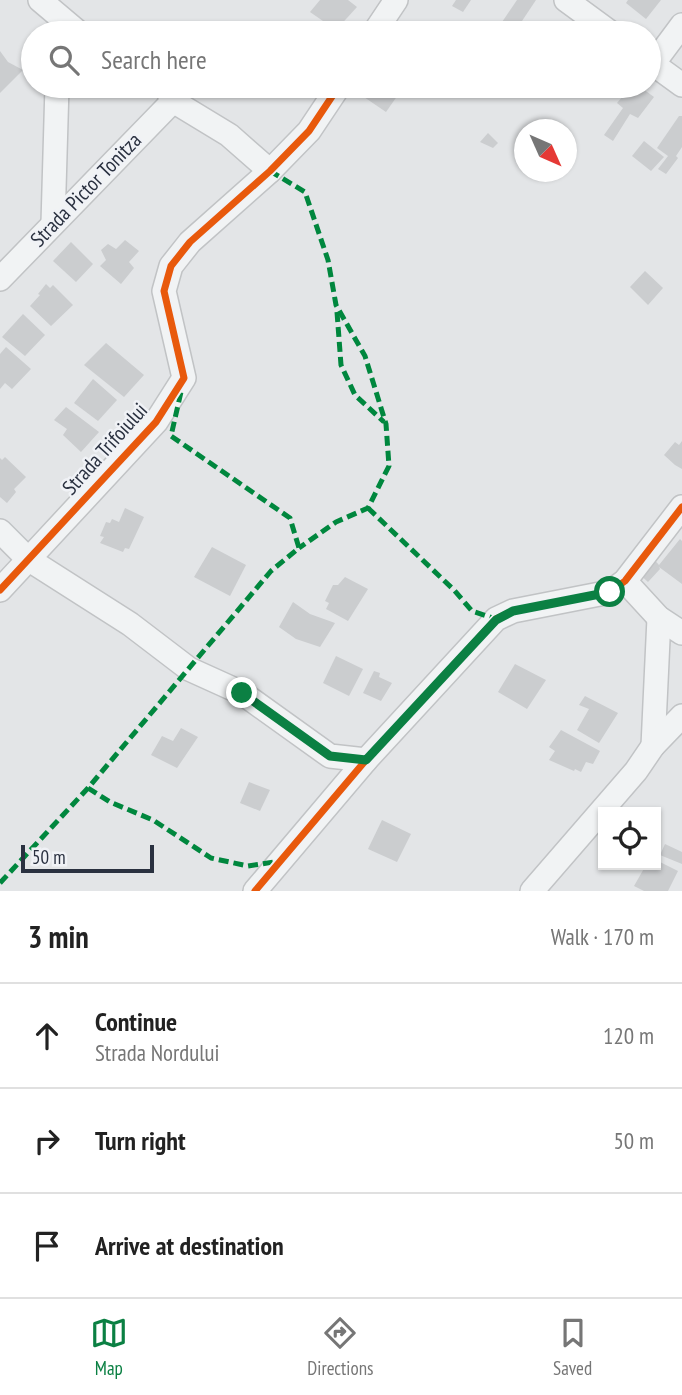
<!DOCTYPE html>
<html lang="en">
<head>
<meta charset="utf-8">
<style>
	body { margin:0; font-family:"PT Sans Narrow",sans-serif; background:#f6f6f6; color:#222 }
	.controls { position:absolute; right:21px; bottom:21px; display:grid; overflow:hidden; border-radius:0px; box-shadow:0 2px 5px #0004 }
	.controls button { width:63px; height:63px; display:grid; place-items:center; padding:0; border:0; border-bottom:2px solid #e0e0e0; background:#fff; color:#222; font:35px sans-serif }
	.compass { position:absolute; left:514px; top:119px; width:63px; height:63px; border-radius:50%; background:#fff; box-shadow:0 2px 5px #0004; rotate:135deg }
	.scale { position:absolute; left:21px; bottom:18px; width:133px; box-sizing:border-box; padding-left:7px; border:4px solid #2a3140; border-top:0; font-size:19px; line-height:24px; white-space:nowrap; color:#2a3140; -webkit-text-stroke:5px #f0f2f6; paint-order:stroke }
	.stop { position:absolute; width:21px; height:21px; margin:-16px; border:5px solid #0b8043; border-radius:50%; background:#fff }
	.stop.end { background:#0b8043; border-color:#fff; box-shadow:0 2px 7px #0008 }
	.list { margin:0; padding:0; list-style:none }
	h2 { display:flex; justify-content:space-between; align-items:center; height:91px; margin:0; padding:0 28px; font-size:30px }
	h2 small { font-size:23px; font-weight:400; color:#767676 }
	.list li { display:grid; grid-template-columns:46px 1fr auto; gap:21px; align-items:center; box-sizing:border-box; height:105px; padding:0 28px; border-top:2px solid #e0e0e0 }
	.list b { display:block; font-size:26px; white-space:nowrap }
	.list p { margin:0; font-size:23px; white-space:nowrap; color:#767676 }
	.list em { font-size:23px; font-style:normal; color:#767676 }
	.icon { flex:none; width:38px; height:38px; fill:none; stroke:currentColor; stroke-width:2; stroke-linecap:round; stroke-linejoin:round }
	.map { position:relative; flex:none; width:682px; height:891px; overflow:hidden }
	.search { position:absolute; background:#fff; box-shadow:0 2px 5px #0004; left:21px; right:21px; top:21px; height:77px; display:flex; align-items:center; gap:18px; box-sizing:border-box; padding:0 24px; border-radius:38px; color:#767676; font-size:26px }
	.sheet { height:406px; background:#fff }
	nav { display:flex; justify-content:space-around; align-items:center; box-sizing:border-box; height:98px; border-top:2px solid #e0e0e0; background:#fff; font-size:19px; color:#767676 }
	nav a { display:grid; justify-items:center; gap:4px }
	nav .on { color:#0b8043 }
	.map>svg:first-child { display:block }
	.building { fill:#cbcdcf }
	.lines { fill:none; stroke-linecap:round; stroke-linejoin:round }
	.minor-casing { stroke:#c1c3c5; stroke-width:26 }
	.minor { stroke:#f1f3f4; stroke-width:23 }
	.quiet { stroke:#00873e; stroke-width:5; stroke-dasharray:10 5; stroke-linecap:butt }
	.cycleway-casing { stroke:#f0f2f6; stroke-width:11 }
	.cycleway { stroke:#e8590c; stroke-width:7 }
	.route { stroke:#0b8043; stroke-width:9 }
	.labels { text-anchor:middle; stroke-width:5; stroke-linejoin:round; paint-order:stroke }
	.street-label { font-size:21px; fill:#2a3140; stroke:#f0f2f6 }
</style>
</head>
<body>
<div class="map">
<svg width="682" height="891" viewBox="0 0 682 891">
	<rect width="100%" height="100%" fill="#e3e5e7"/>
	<!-- building -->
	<g class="building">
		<polygon points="320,0 348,0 357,7 336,30 310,12"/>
		<polygon points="456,0 471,0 463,12 452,6"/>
		<polygon points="517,0 536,0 514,33 500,25"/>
		<polygon points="628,0 661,0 646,19 626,3"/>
		<polygon points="0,51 8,62 23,70 0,93"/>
		<polygon points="368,86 392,86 400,92 386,112 361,95"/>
		<polygon points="624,86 629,88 631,86 639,86 654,97 638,118 630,114 613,141 604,135 623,108 617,103 623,96 618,93"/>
		<polygon points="679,116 682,116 682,147 676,156 678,158 666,174 658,169 668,156 657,148"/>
		<polygon points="488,133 498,143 493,148 480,142"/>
		<polygon points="644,141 664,157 651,171 632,156"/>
		<polygon points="125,240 139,251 129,262 134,268 121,284 100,266 106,260 101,250 108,244 116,249"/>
		<polygon points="71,242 93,264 76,282 53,261"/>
		<polygon points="645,271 663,288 648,305 630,287"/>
		<polygon points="46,284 50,288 53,285 73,305 51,326 30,306 40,295 38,294"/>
		<polygon points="23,314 45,335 25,356 2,337"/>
		<polygon points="106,343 144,375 124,397 84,365"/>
		<polygon points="6,347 31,369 12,389 5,383 0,389 0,354"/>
		<polygon points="93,379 117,400 98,421 74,403"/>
		<polygon points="66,407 99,432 81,452 63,435 67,429 54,420"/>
		<polygon points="682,441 682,469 675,465 664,455 675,442 679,445"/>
		<polygon points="5,457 26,477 14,489 16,492 7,503 0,497 0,458 2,460"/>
		<polygon points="125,508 144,517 129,549 125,548 123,552 100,543 104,537 100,536 106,522 110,523 112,519 119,522"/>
		<polygon points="680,539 682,541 682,584 659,567 660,569 648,582 636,571 650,555 659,565"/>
		<polygon points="212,547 246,565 230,596 194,577"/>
		<polygon points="345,577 368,589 348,621 326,609 329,603 325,601 333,585 338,585"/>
		<polygon points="293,602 310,614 335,623 320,647 296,639 279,627"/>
		<polygon points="336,656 363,669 349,696 323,683"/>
		<polygon points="515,664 546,680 527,709 498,692"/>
		<polygon points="374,671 380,673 379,677 392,683 381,701 363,693"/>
		<polygon points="585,696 618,713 599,743 577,730 589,709 579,705"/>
		<polygon points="181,728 198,737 177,768 151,755 162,736 173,741"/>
		<polygon points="561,730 600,751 593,764 586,762 581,772 575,769 574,771 549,760 555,751 549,747"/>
		<polygon points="249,782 270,790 260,811 240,803"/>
		<polygon points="382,820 411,834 397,862 368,849"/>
		<polygon points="665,844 682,852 682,864 660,855"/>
		<polygon points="656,860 678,871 668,891 644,891 634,886 646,865 656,865"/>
	</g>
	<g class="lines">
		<defs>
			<g id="minor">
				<polyline points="40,0 79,33"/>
				<polyline points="566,0 611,33"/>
				<polyline points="374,33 396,0"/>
				<polyline points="649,61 682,85"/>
				<polyline points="653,64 682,25"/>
				<polyline points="165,86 173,101 229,135 270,171"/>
				<polyline points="53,223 57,86"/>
				<polyline points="0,279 173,101"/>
				<polyline points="0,531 28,559 130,624 189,669 242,693 330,756 366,760"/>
				<polyline points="625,581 659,618 682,633"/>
				<polyline points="0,590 156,422 184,378 164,291 171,266 190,242 270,171 309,131 339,86"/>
				<polyline points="653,746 659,618"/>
				<polyline points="255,891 366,760 496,619 513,611 610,592 625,581 682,507"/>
				<polyline points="532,891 636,771 653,746 682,716"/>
			</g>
		</defs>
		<!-- minor casing -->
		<use href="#minor" class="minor-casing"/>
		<!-- minor -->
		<use href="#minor" class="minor"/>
		<!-- quiet -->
		<g class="quiet">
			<polyline points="270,171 305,192 328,260 336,305 365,356 386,424 389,466 368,508 336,522 299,548"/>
			<polyline points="337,312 341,365 355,395 384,422"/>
			<polyline points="368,508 454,590 472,611 496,619"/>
			<polyline points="88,788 110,802 153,820 211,858 248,866 280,861"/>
			<polyline points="0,883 88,788 271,571 299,548 290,518 171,436 181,392"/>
		</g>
		<defs>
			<g id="cycleway">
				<polyline points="0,590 156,422 184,378 164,291 171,266 190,242 270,171 309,131 339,86"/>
				<polyline points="255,891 366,760 496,619 513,611 610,592 625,581 682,507"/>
			</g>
		</defs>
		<!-- cycleway casing -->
		<use href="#cycleway" class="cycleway-casing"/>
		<!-- cycleway -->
		<use href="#cycleway" class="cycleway"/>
	</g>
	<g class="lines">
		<!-- route -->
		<polyline class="route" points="242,693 330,756 366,760 496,620 513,611 610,592"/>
	</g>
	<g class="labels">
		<!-- street labels -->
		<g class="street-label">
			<text transform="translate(86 190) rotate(-46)" y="7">Strada Pictor Tonitza</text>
			<text transform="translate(105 449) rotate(-48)" y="7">Strada Trifoiului</text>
		</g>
	</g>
</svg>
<div class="controls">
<button><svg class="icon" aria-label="locate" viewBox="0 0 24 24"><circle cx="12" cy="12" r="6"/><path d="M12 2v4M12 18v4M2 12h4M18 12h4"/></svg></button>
</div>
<svg class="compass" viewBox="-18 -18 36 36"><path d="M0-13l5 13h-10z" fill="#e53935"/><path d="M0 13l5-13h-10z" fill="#767676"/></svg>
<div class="scale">50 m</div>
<div class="stop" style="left:610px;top:592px"></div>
<div class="stop end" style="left:242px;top:693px"></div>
<div class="search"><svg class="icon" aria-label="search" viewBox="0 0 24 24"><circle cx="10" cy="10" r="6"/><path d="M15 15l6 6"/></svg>Search here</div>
</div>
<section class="sheet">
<h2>3 min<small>Walk · 170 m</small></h2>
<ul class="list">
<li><svg class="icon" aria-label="ahead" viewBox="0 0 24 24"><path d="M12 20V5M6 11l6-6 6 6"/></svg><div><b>Continue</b><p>Strada Nordului</p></div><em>120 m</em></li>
<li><svg class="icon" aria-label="right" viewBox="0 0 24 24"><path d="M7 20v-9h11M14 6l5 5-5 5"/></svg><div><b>Turn right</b></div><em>50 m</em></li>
<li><svg class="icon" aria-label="arrive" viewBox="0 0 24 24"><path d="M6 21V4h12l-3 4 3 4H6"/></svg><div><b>Arrive at destination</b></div></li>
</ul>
</section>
<nav>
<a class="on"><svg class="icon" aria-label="map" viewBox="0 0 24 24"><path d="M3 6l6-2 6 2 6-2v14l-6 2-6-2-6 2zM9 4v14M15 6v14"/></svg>Map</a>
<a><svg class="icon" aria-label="directions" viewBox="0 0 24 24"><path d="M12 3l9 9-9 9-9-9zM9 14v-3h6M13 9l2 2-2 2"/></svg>Directions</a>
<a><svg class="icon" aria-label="saved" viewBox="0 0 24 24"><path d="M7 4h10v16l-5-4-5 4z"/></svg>Saved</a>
</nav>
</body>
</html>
